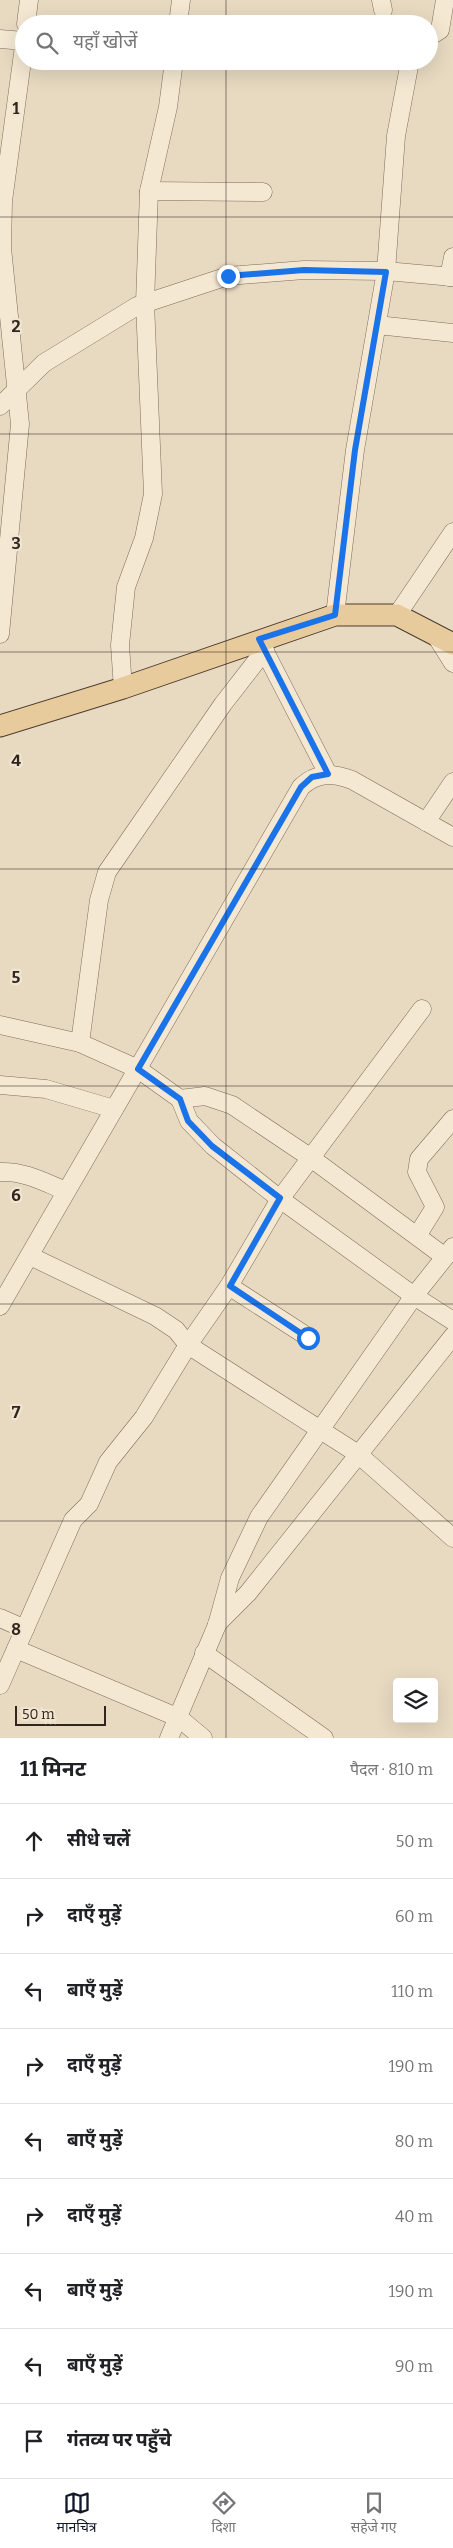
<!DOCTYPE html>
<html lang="hi">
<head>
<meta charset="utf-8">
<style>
	body { margin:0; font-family:Bitter,"Noto Sans Devanagari",serif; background:#f6f6f6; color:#202124 }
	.controls { position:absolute; right:15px; bottom:15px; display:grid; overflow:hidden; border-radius:5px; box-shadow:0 5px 20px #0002 }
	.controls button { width:45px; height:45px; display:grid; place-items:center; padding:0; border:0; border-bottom:1px solid #e0e0e0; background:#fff; color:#202124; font:25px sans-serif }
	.scale { position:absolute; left:15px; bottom:12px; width:91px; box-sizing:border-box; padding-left:5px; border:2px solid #31251d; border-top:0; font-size:14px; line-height:18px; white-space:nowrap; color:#31251d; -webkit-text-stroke:4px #f0e5d0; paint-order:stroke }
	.stop { position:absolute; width:15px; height:15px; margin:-11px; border:4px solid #1a73e8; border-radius:50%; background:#fff }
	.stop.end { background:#1a73e8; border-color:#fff; box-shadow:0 1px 5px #0008 }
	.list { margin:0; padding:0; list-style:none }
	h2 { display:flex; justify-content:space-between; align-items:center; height:65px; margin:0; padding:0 20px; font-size:21px }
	h2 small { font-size:16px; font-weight:400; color:#757577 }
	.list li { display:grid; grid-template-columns:32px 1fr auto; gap:15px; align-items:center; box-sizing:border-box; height:75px; padding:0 20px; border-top:1px solid #e0e0e0 }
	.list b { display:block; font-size:19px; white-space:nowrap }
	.list em { font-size:16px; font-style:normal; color:#757577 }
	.icon { flex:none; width:28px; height:28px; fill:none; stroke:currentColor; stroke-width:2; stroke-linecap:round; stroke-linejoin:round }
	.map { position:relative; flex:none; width:453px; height:1738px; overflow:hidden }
	.search { position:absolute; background:#fff; box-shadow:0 5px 20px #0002; left:15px; right:15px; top:15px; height:55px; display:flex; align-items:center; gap:12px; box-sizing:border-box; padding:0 18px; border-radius:28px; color:#757577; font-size:19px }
	.sheet { height:740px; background:#fff }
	nav { display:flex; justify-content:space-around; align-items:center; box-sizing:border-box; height:70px; border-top:1px solid #e0e0e0; background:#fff; font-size:14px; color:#757577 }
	nav a { display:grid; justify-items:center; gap:2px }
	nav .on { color:#111827 }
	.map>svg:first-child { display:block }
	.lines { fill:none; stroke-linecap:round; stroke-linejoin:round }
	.minor-casing { stroke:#7f6c5b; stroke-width:19 }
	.major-casing { stroke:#4d3b2f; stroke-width:23 }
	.minor { stroke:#f4e8d3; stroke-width:18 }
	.major { stroke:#e8cb9c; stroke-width:21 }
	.route { stroke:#1a73e8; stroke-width:6 }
	.grid { fill:none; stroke:#31251d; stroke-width:1; stroke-opacity:0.55 }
	.grid-label { font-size:16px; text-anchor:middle; font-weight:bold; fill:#31251d; stroke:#f0e5d0; stroke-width:4.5; stroke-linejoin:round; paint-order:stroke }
</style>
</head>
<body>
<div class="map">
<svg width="453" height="1738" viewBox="0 0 453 1738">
	<rect width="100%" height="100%" fill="#e8dac1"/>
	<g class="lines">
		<defs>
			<g id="minor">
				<polyline points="381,0 383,10"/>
				<polyline points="26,24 29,0"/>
				<polyline points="178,24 181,0"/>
				<polyline points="429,37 440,30 445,0"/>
				<polyline points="0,39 24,41"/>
				<polyline points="149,191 263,192"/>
				<polyline points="449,277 453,257"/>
				<polyline points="377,325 453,333"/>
				<polyline points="0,406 44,363 137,306 228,276 304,270 386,271 453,277"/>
				<polyline points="335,615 355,450 386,271 396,136 410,61"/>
				<polyline points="397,615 453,532"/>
				<polyline points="0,634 20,424 2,248 3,201 24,46"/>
				<polyline points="436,636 453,663"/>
				<polyline points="260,642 328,774"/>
				<polyline points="123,688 120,645 126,587 144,538 153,494 145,303 149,191 168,107 174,61"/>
				<polyline points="426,822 453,782"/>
				<polyline points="0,1025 80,1043 138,1069 180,1099 205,1096 232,1105 311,1158 445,1257"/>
				<polyline points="80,1043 99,900 107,872 223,704 265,650"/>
				<polyline points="0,1085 46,1089 114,1109"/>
				<polyline points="180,1099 189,1121 213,1146 280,1199 414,1296 453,1321"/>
				<path d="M0,1172C25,1171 44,1182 66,1191"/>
				<polyline points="417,1236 435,1207 417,1172 419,1159 453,1119"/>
				<polyline points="30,1256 155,1316 176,1330 188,1345 358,1454 453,1538"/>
				<polyline points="229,1286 308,1337"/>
				<path d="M0,1306L301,787C317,772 332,773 352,780L453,837"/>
				<polyline points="0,1618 25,1629"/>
				<polyline points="217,1624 248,1593 453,1336"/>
				<polyline points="16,1649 179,1718 203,1738"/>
				<polyline points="204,1653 324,1738"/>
				<polyline points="0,1685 73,1520 89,1504 108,1462 144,1417 188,1345 229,1286 280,1199 422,1009"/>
				<polyline points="169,1738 217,1625 230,1578 259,1517 414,1296 453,1247"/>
			</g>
			<polyline id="major" points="0,726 123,688 335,615 397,615 453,644"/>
		</defs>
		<!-- minor casing -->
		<use href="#minor" class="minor-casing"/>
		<!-- major casing -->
		<use href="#major" class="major-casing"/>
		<!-- minor -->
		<use href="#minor" class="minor"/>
		<!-- major -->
		<use href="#major" class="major"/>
	</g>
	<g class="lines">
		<!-- route -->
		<polyline class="route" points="228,276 304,270 386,272 355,450 335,615 259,639 328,774 312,777 301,787 138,1069 180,1099 188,1121 212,1146 280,1198 230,1286 308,1338"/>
	</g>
	<!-- grid -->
	<path class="grid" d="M226,0V24M226,61V1738M0,217H453M0,434H453M0,652H453M0,869H453M0,1086H453M0,1304H453M0,1521H453"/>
	<g class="grid-label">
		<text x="16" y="114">1</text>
		<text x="16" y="332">2</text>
		<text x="16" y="549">3</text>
		<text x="16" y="766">4</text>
		<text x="16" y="983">5</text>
		<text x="16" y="1201">6</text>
		<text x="16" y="1418">7</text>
		<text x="16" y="1635">8</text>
	</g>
</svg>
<div class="controls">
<button><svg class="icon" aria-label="layers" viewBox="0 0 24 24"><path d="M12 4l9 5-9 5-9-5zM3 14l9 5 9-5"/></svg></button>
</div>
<div class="scale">50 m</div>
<div class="stop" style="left:308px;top:1338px"></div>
<div class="stop end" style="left:228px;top:276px"></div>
<div class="search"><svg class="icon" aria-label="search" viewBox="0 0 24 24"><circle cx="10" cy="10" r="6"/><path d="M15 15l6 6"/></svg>यहाँ खोजें</div>
</div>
<section class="sheet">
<h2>11 मिनट<small>पैदल · 810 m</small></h2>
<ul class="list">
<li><svg class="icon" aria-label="ahead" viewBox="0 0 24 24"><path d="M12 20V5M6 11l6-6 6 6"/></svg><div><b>सीधे चलें</b></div><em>50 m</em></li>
<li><svg class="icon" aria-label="right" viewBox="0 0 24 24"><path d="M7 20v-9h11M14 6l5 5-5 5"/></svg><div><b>दाएँ मुड़ें</b></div><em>60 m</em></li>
<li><svg class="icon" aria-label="left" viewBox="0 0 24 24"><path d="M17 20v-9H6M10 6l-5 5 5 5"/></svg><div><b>बाएँ मुड़ें</b></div><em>110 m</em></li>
<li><svg class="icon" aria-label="right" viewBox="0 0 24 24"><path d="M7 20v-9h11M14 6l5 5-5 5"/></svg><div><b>दाएँ मुड़ें</b></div><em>190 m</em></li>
<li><svg class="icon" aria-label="left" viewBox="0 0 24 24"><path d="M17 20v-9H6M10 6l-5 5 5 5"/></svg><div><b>बाएँ मुड़ें</b></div><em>80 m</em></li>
<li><svg class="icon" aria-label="right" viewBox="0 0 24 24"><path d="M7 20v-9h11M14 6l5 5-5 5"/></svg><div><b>दाएँ मुड़ें</b></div><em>40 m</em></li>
<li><svg class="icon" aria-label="left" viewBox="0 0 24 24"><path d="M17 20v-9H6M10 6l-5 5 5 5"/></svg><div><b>बाएँ मुड़ें</b></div><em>190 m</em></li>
<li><svg class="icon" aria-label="left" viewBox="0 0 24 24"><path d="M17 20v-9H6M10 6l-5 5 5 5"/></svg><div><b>बाएँ मुड़ें</b></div><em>90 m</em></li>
<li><svg class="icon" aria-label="arrive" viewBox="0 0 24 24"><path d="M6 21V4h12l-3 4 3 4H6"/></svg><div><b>गंतव्य पर पहुँचे</b></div></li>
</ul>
</section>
<nav>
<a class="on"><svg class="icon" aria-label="map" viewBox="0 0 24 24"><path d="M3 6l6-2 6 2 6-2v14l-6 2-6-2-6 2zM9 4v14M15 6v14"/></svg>मानचित्र</a>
<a><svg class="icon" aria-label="directions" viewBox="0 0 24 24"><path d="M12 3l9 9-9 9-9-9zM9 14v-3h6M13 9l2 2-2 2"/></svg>दिशा</a>
<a><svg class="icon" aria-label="saved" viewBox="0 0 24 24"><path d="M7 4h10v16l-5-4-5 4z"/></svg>सहेजे गए</a>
</nav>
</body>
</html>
